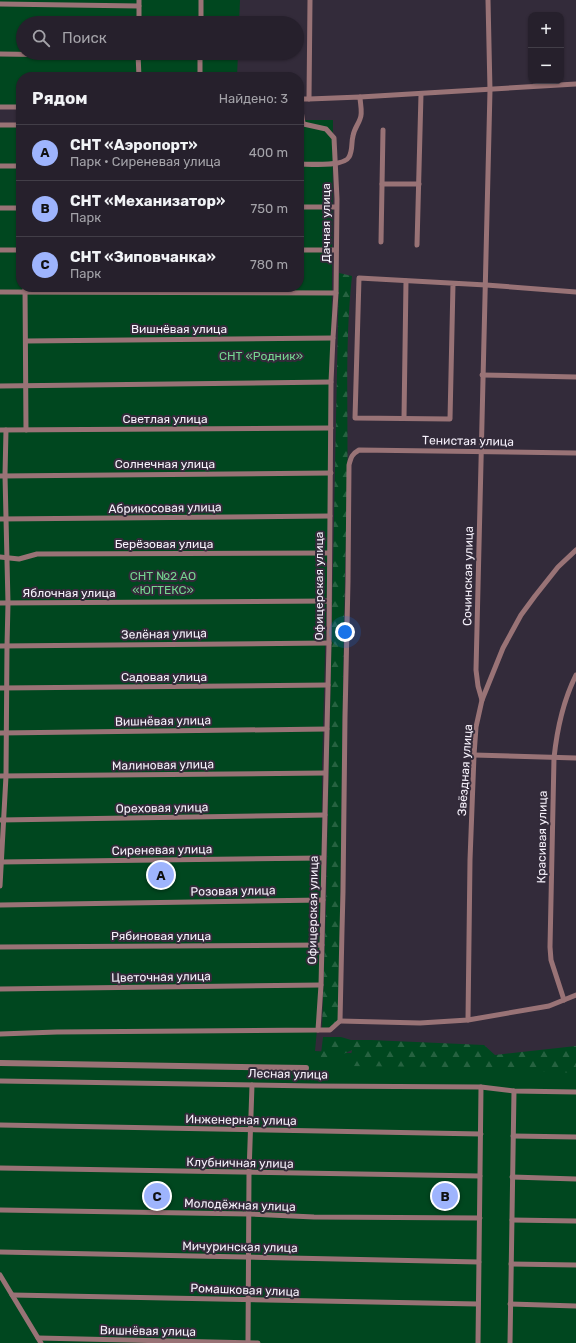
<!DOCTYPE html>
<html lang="ru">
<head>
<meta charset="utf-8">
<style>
	body { margin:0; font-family:Rubik,sans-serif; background:#322d38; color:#f1f3f6 }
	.controls { position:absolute; right:12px; top:12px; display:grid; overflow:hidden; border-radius:8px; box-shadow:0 1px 3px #0004 }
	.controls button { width:36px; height:36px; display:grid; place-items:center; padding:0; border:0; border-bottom:1px solid #423e48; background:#26202c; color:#f1f3f6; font:20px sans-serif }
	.you { position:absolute; left:345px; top:632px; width:14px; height:14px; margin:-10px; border:3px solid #fff; border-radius:50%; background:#1a73e8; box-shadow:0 0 0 6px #1a73e833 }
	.badge { display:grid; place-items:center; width:26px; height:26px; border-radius:50%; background:#9eb4fd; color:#111; font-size:13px; font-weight:700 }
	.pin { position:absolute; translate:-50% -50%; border:2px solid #fff; box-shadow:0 1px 4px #0006 }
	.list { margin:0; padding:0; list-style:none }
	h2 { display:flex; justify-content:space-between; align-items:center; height:52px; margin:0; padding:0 16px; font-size:17px }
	h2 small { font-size:13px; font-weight:400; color:#a4a3a9 }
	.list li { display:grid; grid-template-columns:26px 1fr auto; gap:12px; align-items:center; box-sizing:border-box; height:56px; padding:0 16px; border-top:1px solid #423e48 }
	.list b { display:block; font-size:15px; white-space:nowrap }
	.list p { margin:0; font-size:13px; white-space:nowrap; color:#a4a3a9 }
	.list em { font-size:13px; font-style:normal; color:#a4a3a9 }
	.icon { flex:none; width:22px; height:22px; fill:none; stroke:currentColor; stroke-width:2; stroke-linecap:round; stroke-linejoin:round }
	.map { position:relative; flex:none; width:576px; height:1343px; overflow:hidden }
	.search { position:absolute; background:#26202c; box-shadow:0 1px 3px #0004; left:16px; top:16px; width:288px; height:44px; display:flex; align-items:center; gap:10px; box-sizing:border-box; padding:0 14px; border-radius:22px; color:#a4a3a9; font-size:15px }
	.panel { position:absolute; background:#26202c; box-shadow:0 1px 3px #0004; left:16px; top:72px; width:288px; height:220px; border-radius:16px }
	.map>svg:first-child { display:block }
	.green { fill:#00471f }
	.forest { fill:url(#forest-firs) }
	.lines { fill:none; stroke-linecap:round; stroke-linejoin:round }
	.minor { stroke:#997376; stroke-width:5 }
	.tertiary { stroke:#997376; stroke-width:6 }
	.labels { text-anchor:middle; stroke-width:4; stroke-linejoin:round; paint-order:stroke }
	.street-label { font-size:12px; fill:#f7f2fc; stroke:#332b3a }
	.park-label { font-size:12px; fill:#75d791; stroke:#332b3a }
</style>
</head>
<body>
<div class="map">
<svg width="576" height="1343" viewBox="0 0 576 1343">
	<defs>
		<pattern id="forest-firs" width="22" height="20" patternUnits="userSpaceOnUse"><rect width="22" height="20" fill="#00471f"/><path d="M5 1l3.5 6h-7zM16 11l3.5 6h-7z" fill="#266240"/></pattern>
	</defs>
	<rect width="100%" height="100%" fill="#332b3a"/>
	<!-- green -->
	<g class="green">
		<polygon points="0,0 240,0 239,23 23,23 23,53 238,53 237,77 21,77 21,109 0,109"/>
		<polygon points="299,120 333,120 331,431 322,765 321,985 315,1051 576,1066 576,1343 0,1343 0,123 21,123 21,287 299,287"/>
	</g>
	<!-- forest -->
	<g class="forest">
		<path d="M339,273L352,276C344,349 349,422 347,495C342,672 341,848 339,1025L322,1029L326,909Z"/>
		<polygon points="323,1037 341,1037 351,1040 371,1040 484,1045 495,1055 576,1046 576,1073 447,1067 349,1066 352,1050 337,1057 320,1062"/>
	</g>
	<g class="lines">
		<!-- minor -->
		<g class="minor">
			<polyline points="0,4 139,6"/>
			<polyline points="139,23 139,0"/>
			<polyline points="201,23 201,0"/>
			<polyline points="0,54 138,56"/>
			<polyline points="138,54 139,77"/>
			<polyline points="200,77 200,53"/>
			<polyline points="360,97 576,84"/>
			<polyline points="0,107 21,107"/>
			<polyline points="303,123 299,99 309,99 310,0"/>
			<polyline points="0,125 21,125"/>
			<path d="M299,164C310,164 344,167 349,157C353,150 351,143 353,136C354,129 358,125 360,119C363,113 360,103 360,97L309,99"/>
			<polyline points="0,166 21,166"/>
			<polyline points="382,184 419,184"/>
			<polyline points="299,207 336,207"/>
			<polyline points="0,208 21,208"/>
			<polyline points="381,242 383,130"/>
			<polyline points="417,245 421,94"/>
			<polyline points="0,250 21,250"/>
			<polyline points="299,250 336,250"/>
			<polyline points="453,284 450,419 355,418 359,278 486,285 576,292"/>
			<polyline points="25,287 26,430"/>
			<polyline points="0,292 336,293"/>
			<polyline points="26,341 333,338"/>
			<polyline points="482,375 576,377"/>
			<polyline points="0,386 331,382"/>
			<polyline points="404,418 406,281"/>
			<polyline points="0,430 331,428"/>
			<polyline points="0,476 331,473"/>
			<polyline points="0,519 330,516"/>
			<polyline points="0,557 19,559 37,554 329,553"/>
			<polyline points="0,603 329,601"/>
			<polyline points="0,646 329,643"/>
			<polyline points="0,688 328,685"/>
			<polyline points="482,700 478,686 476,670 490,90 488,0"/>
			<polyline points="0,733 327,729"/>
			<polyline points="474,755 576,758"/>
			<polyline points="0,776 325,773"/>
			<polyline points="0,820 325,815"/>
			<polyline points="0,862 323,858"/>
			<polyline points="0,886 6,776 7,646 8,603 5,475 6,430"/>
			<polyline points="0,905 323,900"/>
			<polyline points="0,947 322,945"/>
			<polyline points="0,989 321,985"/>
			<path d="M564,1000L551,960L550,947L554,758C557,729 563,701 576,675"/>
			<polyline points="468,1020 470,860 474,755 476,727 482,700 503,648 521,615 535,596 558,567 576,550"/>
			<polyline points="340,1021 420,1023 468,1020 549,1006 576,995"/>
			<path d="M318,1030H330L340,1021L342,930L343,892L345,717L348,581L349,465C351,457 352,454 359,450L576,453"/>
			<polyline points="0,1034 57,1032 318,1030 321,985 329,643 331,382 333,338 336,293 337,199 334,138 326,129 299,123"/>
			<polyline points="0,1081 313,1086 481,1087 514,1091 576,1092"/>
			<polyline points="0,1125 481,1134"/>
			<polyline points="513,1136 576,1137"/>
			<polyline points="0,1168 480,1176"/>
			<polyline points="512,1177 576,1179"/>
			<polyline points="0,1210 249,1214 314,1217 480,1218"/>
			<polyline points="512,1220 576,1221"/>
			<polyline points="0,1252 479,1262"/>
			<polyline points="511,1264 576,1265"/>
			<polyline points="0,1275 41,1343"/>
			<polyline points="12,1295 478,1304"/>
			<polyline points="510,1304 576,1306"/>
			<polyline points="38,1338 258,1343"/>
			<polyline points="248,1343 249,1173 252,1085"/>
			<polyline points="478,1343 481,1087"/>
			<polyline points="510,1343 514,1091"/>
		</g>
		<!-- tertiary -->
		<polyline class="tertiary" points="0,1063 306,1068"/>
	</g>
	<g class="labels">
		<!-- street labels -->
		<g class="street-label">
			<text transform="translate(326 223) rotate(-90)" y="4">Дачная улица</text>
			<text x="179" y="333">Вишнёвая улица</text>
			<text x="165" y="423">Светлая улица</text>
			<text transform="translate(468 441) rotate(1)" y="4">Тенистая улица</text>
			<text x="165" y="468">Солнечная улица</text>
			<text transform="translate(165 508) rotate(-1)" y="4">Абрикосовая улица</text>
			<text x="164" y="548">Берёзовая улица</text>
			<text transform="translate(468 576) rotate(-89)" y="4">Сочинская улица</text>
			<text transform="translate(319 586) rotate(-90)" y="4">Офицерская улица</text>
			<text x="69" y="597">Яблочная улица</text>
			<text transform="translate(164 634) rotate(-1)" y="4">Зелёная улица</text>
			<text x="164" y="681">Садовая улица</text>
			<text transform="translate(163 721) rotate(-1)" y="4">Вишнёвая улица</text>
			<text transform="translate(163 765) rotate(-1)" y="4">Малиновая улица</text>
			<text transform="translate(465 770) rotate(-86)" y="4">Звёздная улица</text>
			<text transform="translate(162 808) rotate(-1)" y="4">Ореховая улица</text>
			<text transform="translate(542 837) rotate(-89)" y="4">Красивая улица</text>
			<text transform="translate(162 850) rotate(-1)" y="4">Сиреневая улица</text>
			<text transform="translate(233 891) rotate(-1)" y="4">Розовая улица</text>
			<text transform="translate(313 910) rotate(-89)" y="4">Офицерская улица</text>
			<text x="161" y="940">Рябиновая улица</text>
			<text transform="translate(161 977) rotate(-1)" y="4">Цветочная улица</text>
			<text transform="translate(288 1074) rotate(1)" y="4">Лесная улица</text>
			<text transform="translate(241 1120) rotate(1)" y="4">Инженерная улица</text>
			<text transform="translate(240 1163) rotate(1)" y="4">Клубничная улица</text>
			<text transform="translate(240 1205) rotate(2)" y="4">Молодёжная улица</text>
			<text transform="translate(240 1247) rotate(1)" y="4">Мичуринская улица</text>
			<text transform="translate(245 1290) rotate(2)" y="4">Ромашковая улица</text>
			<text transform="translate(148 1331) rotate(1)" y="4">Вишнёвая улица</text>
		</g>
		<!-- park labels -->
		<g class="park-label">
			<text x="261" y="360">СНТ «Родник»</text>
			<text x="163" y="580">СНТ №2 АО<tspan x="163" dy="14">«ЮГТЕКС»</tspan></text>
		</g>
	</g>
</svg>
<div class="controls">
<button>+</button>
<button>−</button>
</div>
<div class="you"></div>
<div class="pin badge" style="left:161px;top:875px">A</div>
<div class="pin badge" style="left:445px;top:1196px">B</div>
<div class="pin badge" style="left:157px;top:1196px">C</div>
<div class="search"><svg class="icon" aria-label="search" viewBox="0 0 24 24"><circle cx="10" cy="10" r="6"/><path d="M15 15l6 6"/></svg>Поиск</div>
<section class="panel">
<h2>Рядом<small>Найдено: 3</small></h2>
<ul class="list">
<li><span class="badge">A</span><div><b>СНТ «Аэропорт»</b><p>Парк · Сиреневая улица</p></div><em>400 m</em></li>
<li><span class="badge">B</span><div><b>СНТ «Механизатор»</b><p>Парк</p></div><em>750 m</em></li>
<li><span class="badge">C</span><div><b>СНТ «Зиповчанка»</b><p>Парк</p></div><em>780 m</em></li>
</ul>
</section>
</div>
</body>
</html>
